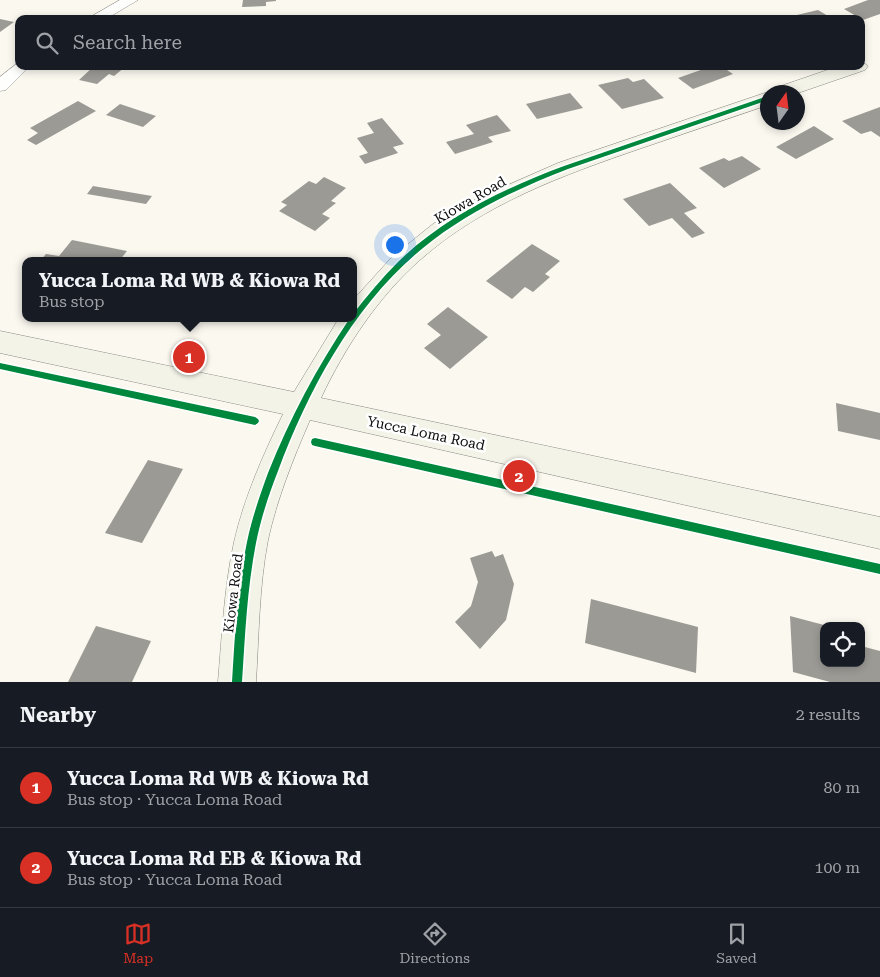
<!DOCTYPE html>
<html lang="en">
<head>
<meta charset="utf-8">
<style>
	body { margin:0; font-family:"Roboto Serif",serif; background:#20242c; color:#f1f3f6 }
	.controls { position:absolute; right:15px; bottom:15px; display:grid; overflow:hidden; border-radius:10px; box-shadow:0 2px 8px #0003 }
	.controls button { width:45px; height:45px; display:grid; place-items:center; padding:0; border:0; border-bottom:1px solid #363941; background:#171b24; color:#f1f3f6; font:25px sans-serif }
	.compass { position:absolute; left:760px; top:85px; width:45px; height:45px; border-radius:50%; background:#171b24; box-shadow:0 2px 8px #0003; rotate:14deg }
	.you { position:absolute; left:394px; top:244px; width:18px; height:18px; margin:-12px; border:4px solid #fff; border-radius:50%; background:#1a73e8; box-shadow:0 0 0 8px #1a73e833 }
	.badge { display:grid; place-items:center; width:32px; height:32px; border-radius:50%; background:#d93025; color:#fff; font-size:16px; font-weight:700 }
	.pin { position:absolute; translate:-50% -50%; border:2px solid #fff; box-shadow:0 1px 5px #0006 }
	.popup { position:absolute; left:22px; top:257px; width:335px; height:65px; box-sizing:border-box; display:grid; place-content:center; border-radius:10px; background:#171b24; filter:drop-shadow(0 1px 4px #0005); font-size:16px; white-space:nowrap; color:#9ea1a6 }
	.popup b { font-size:19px; color:#f1f3f6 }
	.popup::after { content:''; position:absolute; left:50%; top:100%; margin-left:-10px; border:10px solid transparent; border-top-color:#171b24 }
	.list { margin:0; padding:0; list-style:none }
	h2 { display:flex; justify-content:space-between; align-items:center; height:65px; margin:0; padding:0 20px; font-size:21px }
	h2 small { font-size:16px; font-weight:400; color:#9ea1a6 }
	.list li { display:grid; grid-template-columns:32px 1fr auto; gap:15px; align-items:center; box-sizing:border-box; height:80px; padding:0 20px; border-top:1px solid #363941 }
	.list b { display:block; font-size:19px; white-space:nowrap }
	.list p { margin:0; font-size:16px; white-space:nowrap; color:#9ea1a6 }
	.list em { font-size:16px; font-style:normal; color:#9ea1a6 }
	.icon { flex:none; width:28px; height:28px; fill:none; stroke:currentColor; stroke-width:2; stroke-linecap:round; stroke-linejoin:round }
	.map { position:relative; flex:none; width:880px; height:682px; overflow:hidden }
	.search { position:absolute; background:#171b24; box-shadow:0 2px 8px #0003; left:15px; right:15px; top:15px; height:55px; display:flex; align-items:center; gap:12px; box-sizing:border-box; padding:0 18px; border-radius:10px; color:#9ea1a6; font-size:19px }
	.sheet { height:225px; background:#171b24 }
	nav { display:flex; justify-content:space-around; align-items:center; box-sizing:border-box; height:70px; border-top:1px solid #363941; background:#171b24; font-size:14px; color:#9ea1a6 }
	nav a { display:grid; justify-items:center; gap:2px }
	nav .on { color:#d93025 }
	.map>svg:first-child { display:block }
	.building { fill:#9c9a95 }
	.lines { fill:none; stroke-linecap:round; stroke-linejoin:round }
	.street-casing { stroke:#93928e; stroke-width:1 }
	.secondary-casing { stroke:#898884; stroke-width:1 }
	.street { fill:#fefefd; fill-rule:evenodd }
	.secondary { fill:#f4f3e8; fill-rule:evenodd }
	.cycleway-casing { stroke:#fff; stroke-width:3 }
	.cycleway { fill:#00873e; fill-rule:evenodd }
	.labels { text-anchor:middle; stroke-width:5; stroke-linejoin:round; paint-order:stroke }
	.street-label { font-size:14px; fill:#0b0b0b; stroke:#fff }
</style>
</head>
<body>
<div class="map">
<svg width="880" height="682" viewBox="0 0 880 682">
	<rect width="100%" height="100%" fill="#faf8ef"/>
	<!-- building -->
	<g class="building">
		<polygon points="243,0 276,0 276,1 266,2 266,6 242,7"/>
		<polygon points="868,0 880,0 880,14 863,20 844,9"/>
		<polygon points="818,10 833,19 784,19 784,18"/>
		<polygon points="0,19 14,22 0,32"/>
		<polygon points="94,66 121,66 125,67 114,76 109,74 97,84 79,80"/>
		<polygon points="712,66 721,66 733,74 693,89 678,78"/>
		<polygon points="628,78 633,82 644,79 664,98 622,109 598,85"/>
		<polygon points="570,93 583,108 537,119 526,104"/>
		<polygon points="78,101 96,111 36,145 27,140 38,133 30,128"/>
		<polygon points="120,104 156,116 143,127 106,115"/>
		<polygon points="880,107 880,137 871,131 861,134 842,121"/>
		<polygon points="497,115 511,131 488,137 493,142 455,154 446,142 474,134 466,125"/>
		<polygon points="382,118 404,144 393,147 398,153 365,164 359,156 368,153 357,138 374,133 367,123"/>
		<polygon points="814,126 834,139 796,159 776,147"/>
		<polygon points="742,156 761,169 724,188 699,168 724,158 729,161"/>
		<polygon points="324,177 346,188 331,201 336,203 322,214 330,218 315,231 279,211 287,205 281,202 309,181 316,184"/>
		<polygon points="670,183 697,208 684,213 705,233 692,238 672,218 649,226 623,199"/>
		<polygon points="93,186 152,196 146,204 87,194"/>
		<polygon points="72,240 127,251 119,261 40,261 46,254 59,256"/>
		<polygon points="532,244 560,261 545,274 550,277 533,292 525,287 512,299 486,281"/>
		<polygon points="448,307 488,337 450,369 424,348 441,335 427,324"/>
		<polygon points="836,403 880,413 880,440 838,431"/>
		<polygon points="148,460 183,469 142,543 105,533"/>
		<polygon points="492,551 495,557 503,554 514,584 506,620 480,649 455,622 471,606 478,582 470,558"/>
		<polygon points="591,599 698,627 696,673 585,643"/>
		<polygon points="790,616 824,625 824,663 861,663 861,646 880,651 880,682 830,682 793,672"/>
		<polygon points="96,626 151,641 132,682 68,682"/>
	</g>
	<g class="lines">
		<defs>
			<g id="street">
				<polygon points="120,0 138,0 106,19 87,19"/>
				<polygon points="19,62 19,66 30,66 6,90 0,91 0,77"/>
			</g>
			<g id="secondary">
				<polygon points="861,61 868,66 865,70 798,93 772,92 775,88 839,66 861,66"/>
				<path d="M768,92H770H768V105C726,119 684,134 642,148C563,175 483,204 420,260C378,297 345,347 321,398L880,517V549L310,420C293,459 277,499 268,540C259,587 259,635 256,682H218C222,635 224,588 234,542C244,498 263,455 283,414L0,353V331L294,392L339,318H353V300L392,257L433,224L478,198L558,163Z"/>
			</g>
		</defs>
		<!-- street casing -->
		<use href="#street" class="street-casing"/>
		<!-- secondary casing -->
		<use href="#secondary" class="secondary-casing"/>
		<!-- street -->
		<use href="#street" class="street"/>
		<!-- secondary -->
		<use href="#secondary" class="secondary"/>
		<defs>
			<g id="cycleway">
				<path d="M768,96V100L568,169C516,189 466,213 423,248C355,303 308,390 278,471C269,494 261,518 256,543C247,589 245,636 242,682H232C235,635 237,588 247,542C252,518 260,495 268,473C290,418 317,367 350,318H353V314C367,296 382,278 398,262C444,217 505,188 564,166Z"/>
				<polygon points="0,363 255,417 258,419 259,421 258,423 255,425 0,369"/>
				<polygon points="315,438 880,564 880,574 315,446 312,445 311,442 312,439"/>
			</g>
		</defs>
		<!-- cycleway casing -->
		<use href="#cycleway" class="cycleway-casing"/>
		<!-- cycleway -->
		<use href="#cycleway" class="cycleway"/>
	</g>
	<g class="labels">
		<!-- street labels -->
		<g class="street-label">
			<text transform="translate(470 200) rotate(-30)" y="5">Kiowa Road</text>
			<text transform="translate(426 433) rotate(12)" y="5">Yucca Loma Road</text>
			<text transform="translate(233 593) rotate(-83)" y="5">Kiowa Road</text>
		</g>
	</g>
</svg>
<div class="controls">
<button><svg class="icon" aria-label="locate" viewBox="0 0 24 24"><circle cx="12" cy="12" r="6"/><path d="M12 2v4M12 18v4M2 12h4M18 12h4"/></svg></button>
</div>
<svg class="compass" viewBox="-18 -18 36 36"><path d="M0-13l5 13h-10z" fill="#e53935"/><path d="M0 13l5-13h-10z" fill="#9ea1a6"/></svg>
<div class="you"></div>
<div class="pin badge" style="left:189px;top:357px">1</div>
<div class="popup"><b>Yucca Loma Rd WB &amp; Kiowa Rd</b>Bus stop</div>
<div class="pin badge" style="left:519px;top:476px">2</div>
<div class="search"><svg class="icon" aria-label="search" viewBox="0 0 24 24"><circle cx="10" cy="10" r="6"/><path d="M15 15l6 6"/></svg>Search here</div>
</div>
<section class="sheet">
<h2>Nearby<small>2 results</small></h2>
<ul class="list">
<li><span class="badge">1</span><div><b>Yucca Loma Rd WB &amp; Kiowa Rd</b><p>Bus stop · Yucca Loma Road</p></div><em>80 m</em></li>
<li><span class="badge">2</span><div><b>Yucca Loma Rd EB &amp; Kiowa Rd</b><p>Bus stop · Yucca Loma Road</p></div><em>100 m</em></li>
</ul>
</section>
<nav>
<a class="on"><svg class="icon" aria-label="map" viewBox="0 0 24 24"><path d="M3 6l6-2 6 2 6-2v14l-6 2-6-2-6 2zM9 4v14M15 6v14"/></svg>Map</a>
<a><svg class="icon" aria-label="directions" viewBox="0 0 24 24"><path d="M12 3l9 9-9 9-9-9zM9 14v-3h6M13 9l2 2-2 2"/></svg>Directions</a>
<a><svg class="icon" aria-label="saved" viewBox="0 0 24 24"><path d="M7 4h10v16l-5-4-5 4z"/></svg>Saved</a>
</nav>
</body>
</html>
